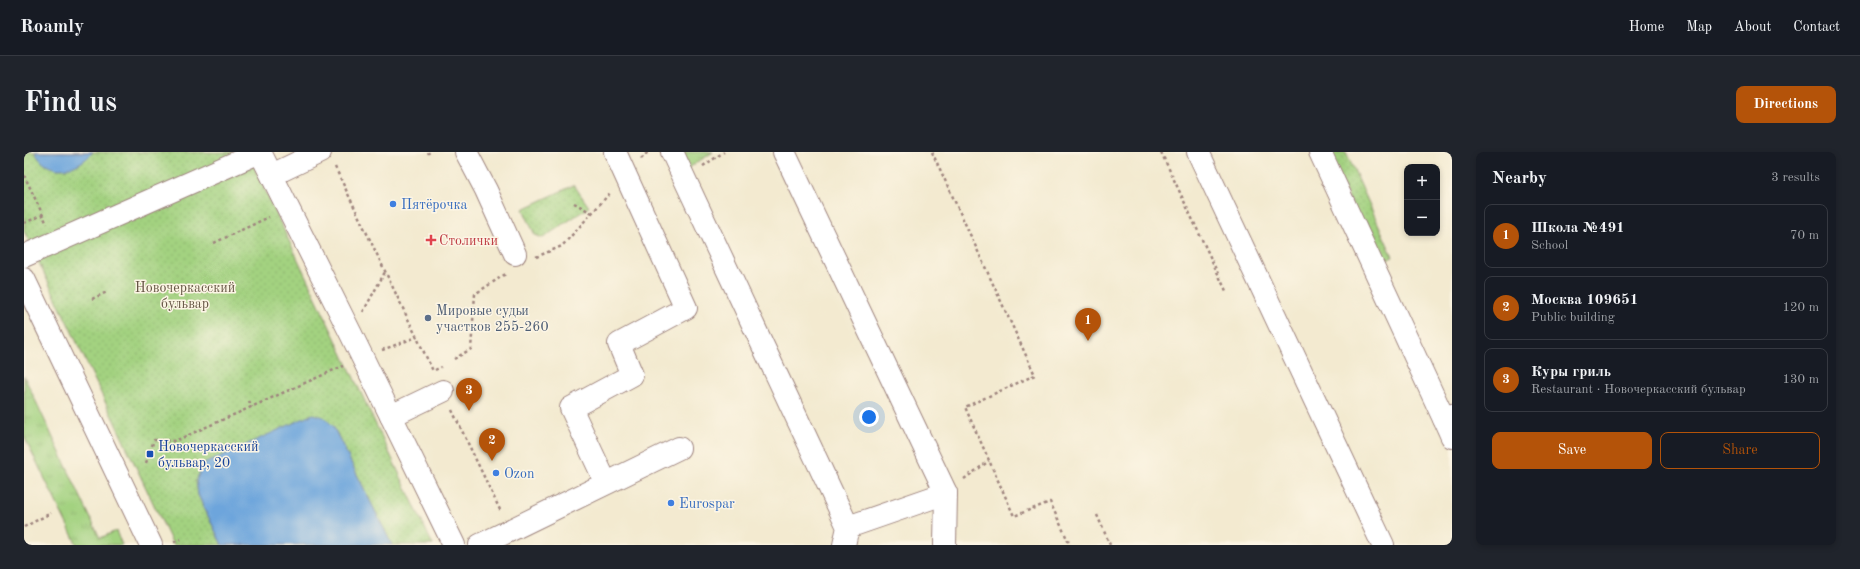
<!DOCTYPE html>
<html lang="en">
<head>
<meta charset="utf-8">
<style>
	body { margin:0; font-family:"Old Standard TT",serif; background:#20242c; color:#f1f3f6 }
	.controls { position:absolute; right:12px; top:12px; display:grid; overflow:hidden; border-radius:8px; box-shadow:0 2px 6px #0003 }
	.controls button { width:36px; height:36px; display:grid; place-items:center; padding:0; border:0; border-bottom:1px solid #363941; background:#171b24; color:#f1f3f6; font:20px sans-serif }
	.you { position:absolute; left:845px; top:265px; width:14px; height:14px; margin:-10px; border:3px solid #fff; border-radius:50%; background:#1a73e8; box-shadow:0 0 0 6px #1a73e833 }
	.badge { display:grid; place-items:center; width:26px; height:26px; border-radius:50%; background:#b45309; color:#fff; font-size:13px; font-weight:700 }
	.pin { position:absolute; translate:-50% -33px; filter:drop-shadow(0 1px 2px #0008) }
	.pin::after { content:''; position:absolute; top:21px; width:14px; height:12px; background:inherit; clip-path:polygon(0 0,100% 0,50% 100%) }
	.list { margin:0; padding:0; list-style:none }
	h2 { display:flex; justify-content:space-between; align-items:center; height:52px; margin:0; padding:0 16px; font-size:17px }
	h2 small { font-size:13px; font-weight:400; color:#9ea1a6 }
	.list li { display:grid; grid-template-columns:26px 1fr auto; gap:12px; align-items:center; box-sizing:border-box; height:64px; margin:0 8px 8px; padding:0 8px; border:1px solid #363941; border-radius:8px }
	.list b { display:block; font-size:15px; white-space:nowrap }
	.list p { margin:0; font-size:13px; white-space:nowrap; color:#9ea1a6 }
	.list em { font-size:13px; font-style:normal; color:#9ea1a6 }
	.actions { display:flex; gap:8px; padding:12px 16px }
	.actions a { flex:1; padding:9px 0; border:1px solid #b45309; border-radius:8px; text-align:center; font-size:14px; color:#b45309 }
	.actions .main { background:#b45309; color:#fff }
	.map { position:relative; flex:none; width:1428px; height:393px; overflow:hidden; border-radius:8px }
	header { display:flex; align-items:center; gap:24px; box-sizing:border-box; height:56px; padding:0 20px; background:#171b24; border-bottom:1px solid #363941 }
	header strong { font-size:19px }
	nav { display:flex; gap:22px; margin-inline-start:auto; font-size:14px }
	.intro { display:flex; align-items:center; justify-content:space-between; box-sizing:border-box; height:96px; padding:0 24px }
	h1 { margin:0; font-size:28px }
	.button { padding:10px 18px; border-radius:8px; background:#b45309; color:#fff; font-size:14px; font-weight:700 }
	main { display:flex; gap:24px; padding:0 24px }
	aside { flex:1; background:#171b24; border-radius:8px; box-shadow:0 2px 6px #0003 }
	.map>svg:first-child { display:block }
	.grass { fill:url(#grass-tufts); stroke:#767856 }
	.park { fill:url(#park-dots); stroke:#767856 }
	.water { fill:#6da5dc; stroke:#5c6284 }
	.lines { fill:none; stroke-linecap:round; stroke-linejoin:round }
	.minor-casing { stroke:#9e847e; stroke-width:24 }
	.path { stroke:#9e847e; stroke-width:2.5; stroke-dasharray:3 3; stroke-linecap:butt }
	.minor { stroke:#fff; stroke-width:22 }
	.shop-dot { fill:#3f7fe0; stroke:#fcf5e5; stroke-width:1.5 }
	.health-dot { fill:#e0444e; stroke:#fcf5e5; stroke-width:1.5 }
	.service-dot { fill:#5c6f8a; stroke:#fcf5e5; stroke-width:1.5 }
	.transit-dot { fill:#1a4fb4; stroke:#fcf5e5; stroke-width:1.5 }
	.labels { text-anchor:middle; stroke-width:3; stroke-linejoin:round; paint-order:stroke }
	.shop-label { font-size:14px; fill:#366cbe; stroke:#fcf5e5; text-anchor:start }
	.health-label { font-size:14px; fill:#be3a42; stroke:#fcf5e5; text-anchor:start }
	.park-label { font-size:14px; fill:#655544; stroke:#fcf5e5 }
	.service-label { font-size:14px; fill:#4e5e75; stroke:#fcf5e5; text-anchor:start }
	.transit-label { font-size:14px; fill:#164399; stroke:#fcf5e5; text-anchor:start }
</style>
</head>
<body>
<header>
<strong>Roamly</strong>
<nav><a>Home</a><a>Map</a><a>About</a><a>Contact</a></nav>
</header>
<div class="intro"><h1>Find us</h1><a class="button">Directions</a></div>
<main>
<div class="map">
<svg width="1428" height="393" viewBox="0 0 1428 393">
	<defs>
		<pattern id="grass-tufts" width="24" height="20" patternUnits="userSpaceOnUse"><rect width="24" height="20" fill="#a3d280"/><path d="M3 7l-1-3M5 7V3M7 7l1-3M15 17l-1-3M17 17v-4M19 17l1-3" fill="none" stroke="#8eb46f"/></pattern>
		<pattern id="park-dots" width="8" height="8" patternUnits="userSpaceOnUse"><rect width="8" height="8" fill="#a3d280"/><path d="M2 2h.1M6 6h.1" fill="none" stroke="#8eb46f" stroke-width="1.8" stroke-linecap="round"/></pattern>
	</defs>
	<rect width="100%" height="100%" fill="#fcf5e5"/>
	<filter id="ink" filterUnits="userSpaceOnUse"><feTurbulence type="fractalNoise" baseFrequency=".025" numOctaves="2"/><feDisplacementMap in="SourceGraphic" scale="8" xChannelSelector="R" yChannelSelector="G"/><feConvolveMatrix kernelMatrix="1 2 1 2 8 2 1 2 1" color-interpolation-filters="sRGB"/></filter>
	<filter id="wash" filterUnits="userSpaceOnUse"><feTurbulence type="fractalNoise" baseFrequency=".012" numOctaves="4" result="noise"/><feDisplacementMap in="SourceGraphic" scale="16" xChannelSelector="R" yChannelSelector="G"/><feGaussianBlur stdDeviation="0.9" result="paint"/><feColorMatrix in="noise" values="0 0 0 0 0 0 0 0 0 0 0 0 0 0 0 0 0 1.4 0 .05"/><feComposite in="paint" operator="in"/></filter>
	<g filter="url(#wash)">
		<rect width="100%" height="100%" fill="#f3ead0"/>
		<!-- grass -->
		<g class="grass">
			<polygon points="656,0 689,0 663,17"/>
			<polygon points="0,224 76,386 92,379 98,393 53,393 0,284"/>
		</g>
		<!-- park -->
		<g class="park">
			<polygon points="0,0 223,0 409,393 368,393 309,274 172,328 174,343 198,393 149,393 0,79"/>
			<polygon points="1304,0 1322,0 1369,105 1354,111"/>
			<polygon points="550,33 565,55 519,86 511,83 499,57"/>
		</g>
		<!-- water -->
		<g class="water">
			<path d="M11,0H69C53,19 24,26 11,0Z"/>
			<polygon points="289,262 300,265 309,274 368,393 198,393 174,343 172,328 180,312"/>
		</g>
	</g>
	<g filter="url(#ink)">
		<g class="lines">
			<defs>
				<g id="minor">
					<polyline points="442,0 462,38 491,102"/>
					<polyline points="648,0 824,375 820,393"/>
					<polyline points="760,0 922,341 921,393"/>
					<polyline points="1174,0 1359,393"/>
					<polyline points="1296,0 1420,267 1428,263"/>
					<polyline points="248,23 296,0"/>
					<polyline points="0,104 236,0 327,182 430,393"/>
					<polyline points="0,127 127,393"/>
					<polyline points="367,264 419,239"/>
					<polyline points="1420,267 1428,285"/>
					<polyline points="582,331 547,256 608,223 595,192 662,156 591,0"/>
					<polyline points="824,375 922,341"/>
					<polyline points="456,393 655,296"/>
				</g>
			</defs>
			<!-- minor casing -->
			<use href="#minor" class="minor-casing"/>
			<!-- path -->
			<g class="path">
				<polyline points="404,0 405,2"/>
				<polyline points="908,0 1011,223 941,255 990,364 1026,350 1046,393"/>
				<polyline points="1137,0 1203,141"/>
				<polyline points="617,7 624,0"/>
				<polyline points="679,14 700,0"/>
				<polyline points="311,15 409,219"/>
				<polyline points="0,23 23,72"/>
				<polyline points="550,51 568,61"/>
				<polyline points="0,71 19,63"/>
				<polyline points="190,91 245,65"/>
				<polyline points="512,105 538,94 587,40"/>
				<polyline points="68,147 83,140"/>
				<polyline points="339,160 361,120"/>
				<polyline points="358,198 393,185"/>
				<polyline points="430,207 447,197 451,142 483,121"/>
				<polyline points="411,218 417,215"/>
				<polyline points="225,249 228,255"/>
				<polyline points="428,258 477,360"/>
				<polyline points="122,311 130,288 151,289 319,214"/>
				<polyline points="940,327 965,309"/>
				<polyline points="1073,363 1086,393"/>
				<polyline points="0,375 27,361"/>
				<polyline points="150,390 157,387"/>
			</g>
			<!-- minor -->
			<use href="#minor" class="minor"/>
		</g>
	</g>
	<!-- markers -->
	<g class="shop-dot">
		<circle cx="369" cy="52" r="4"/>
		<circle cx="472" cy="321" r="4"/>
		<circle cx="647" cy="351" r="4"/>
	</g>
	<path class="health-dot" d="M405 82h4v4h4v4h-4v4h-4v-4h-4v-4h4z"/>
	<circle class="service-dot" cx="404" cy="166" r="4"/>
	<rect class="transit-dot" x="122" y="298" width="8" height="8" rx="2"/>
	<g class="labels">
		<!-- shop labels -->
		<g class="shop-label">
			<text x="377" y="57">Пятёрочка</text>
			<text x="480" y="326">Ozon</text>
			<text x="655" y="356">Eurospar</text>
		</g>
		<!-- health labels -->
		<g class="health-label">
			<text x="415" y="93">Столички</text>
		</g>
		<!-- park labels -->
		<g class="park-label">
			<text x="161" y="140">Новочеркасский<tspan x="161" dy="16">бульвар</tspan></text>
		</g>
		<!-- service labels -->
		<g class="service-label">
			<text x="412" y="163">Мировые судьи<tspan x="412" dy="16">участков 255-260</tspan></text>
		</g>
		<!-- transit labels -->
		<g class="transit-label">
			<text x="134" y="299">Новочеркасский<tspan x="134" dy="16">бульвар, 20</tspan></text>
		</g>
	</g>
</svg>
<div class="controls">
<button>+</button>
<button>−</button>
</div>
<div class="you"></div>
<div class="pin badge" style="left:1064px;top:189px">1</div>
<div class="pin badge" style="left:468px;top:309px">2</div>
<div class="pin badge" style="left:445px;top:259px">3</div>
</div>
<aside>
<h2>Nearby<small>3 results</small></h2>
<ul class="list">
<li><span class="badge">1</span><div><b>Школа №491</b><p>School</p></div><em>70 m</em></li>
<li><span class="badge">2</span><div><b>Москва 109651</b><p>Public building</p></div><em>120 m</em></li>
<li><span class="badge">3</span><div><b>Куры гриль</b><p>Restaurant · Новочеркасский бульвар</p></div><em>130 m</em></li>
</ul>
<div class="actions"><a class="main">Save</a><a>Share</a></div>
</aside>
</main>
</body>
</html>
